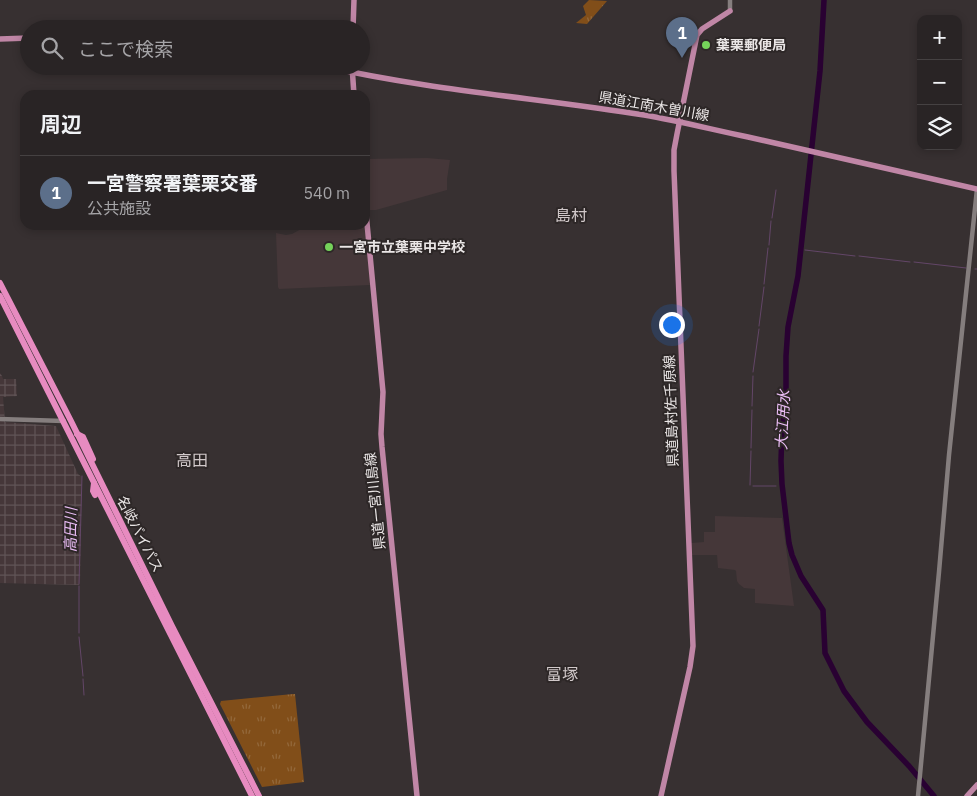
<!DOCTYPE html>
<html lang="ja">
<head>
<meta charset="utf-8">
<style>
	body { margin:0; font-family:"IBM Plex Sans","Noto Sans JP",sans-serif; background:#353032; color:#f1f3f6 }
	.controls { position:absolute; right:15px; top:15px; display:grid; overflow:hidden; border-radius:10px; box-shadow:0 2px 8px #0003 }
	.controls button { width:45px; height:45px; display:grid; place-items:center; padding:0; border:0; border-bottom:1px solid #454142; background:#292425; color:#f1f3f6; font:25px sans-serif }
	.you { position:absolute; left:671px; top:324px; width:18px; height:18px; margin:-12px; border:4px solid #fff; border-radius:50%; background:#1a73e8; box-shadow:0 0 0 8px #1a73e833 }
	.badge { display:grid; place-items:center; width:32px; height:32px; border-radius:50%; background:#75d25a; color:#fff; font-size:16px; font-weight:700 }
	.pin { position:absolute; translate:-50% -41px; filter:drop-shadow(0 1px 2px #0008) }
	.pin::after { content:''; position:absolute; top:26px; width:18px; height:15px; background:inherit; clip-path:polygon(0 0,100% 0,50% 100%) }
	.list { margin:0; padding:0; list-style:none }
	h2 { display:flex; justify-content:space-between; align-items:center; height:65px; margin:0; padding:0 20px; font-size:21px }
	h2 small { font-size:16px; font-weight:400; color:#a5a4a7 }
	.list li { display:grid; grid-template-columns:32px 1fr auto; gap:15px; align-items:center; box-sizing:border-box; height:75px; padding:0 20px; border-top:1px solid #454142 }
	.list b { display:block; font-size:19px; white-space:nowrap }
	.list p { margin:0; font-size:16px; white-space:nowrap; color:#a5a4a7 }
	.list em { font-size:16px; font-style:normal; color:#a5a4a7 }
	.icon { flex:none; width:28px; height:28px; fill:none; stroke:currentColor; stroke-width:2; stroke-linecap:round; stroke-linejoin:round }
	.map { position:relative; flex:none; width:977px; height:796px; overflow:hidden }
	.search { position:absolute; background:#292425; box-shadow:0 2px 8px #0003; left:20px; top:20px; width:350px; height:55px; display:flex; align-items:center; gap:12px; box-sizing:border-box; padding:0 18px; border-radius:28px; color:#a5a4a7; font-size:19px }
	.panel { position:absolute; background:#292425; box-shadow:0 2px 8px #0003; left:20px; top:90px; width:350px; height:140px; border-radius:15px }
	.map>svg:first-child { display:block }
	.built { fill:#453739 }
	.industrial { fill:url(#industrial-grid) }
	.grass { fill:url(#grass-tufts) }
	.lines { fill:none; stroke-linecap:round; stroke-linejoin:round }
	.stream { stroke:#634668; stroke-width:1 }
	.river { stroke:#290132; stroke-width:5.5 }
	.minor { stroke:#857e7e; stroke-width:4.5 }
	.major { stroke:#c086a6; stroke-width:5.5 }
	.highway { stroke:#e78bc0; stroke-width:6 }
	.poi-dot { fill:#75d25a; stroke:#2d2727; stroke-width:2 }
	.labels { text-anchor:middle; stroke-width:4; stroke-linejoin:round; paint-order:stroke }
	.poi-label { font-size:14px; font-weight:bold; fill:#eae6e6; stroke:#2d2727; text-anchor:start }
	.street-label { font-size:14px; fill:#eae6e6; stroke:#2d2727 }
	.water-label { font-size:15px; font-style:italic; fill:#eabdf5; stroke:#2d2727 }
	.quarter-label { font-size:16px; fill:#d0c8c9; stroke:#2d2727 }
</style>
</head>
<body>
<div class="map">
<svg width="977" height="796" viewBox="0 0 977 796">
	<defs>
		<pattern id="industrial-grid" width="8" height="8" patternUnits="userSpaceOnUse" patternTransform="scale(1.25)"><rect width="8" height="8" fill="#453739"/><path d="M0 4h8M4 0v8" fill="none" stroke="#605456"/></pattern>
		<pattern id="grass-tufts" width="24" height="20" patternUnits="userSpaceOnUse" patternTransform="scale(1.25)"><rect width="24" height="20" fill="#814e19"/><path d="M3 7l-1-3M5 7V3M7 7l1-3M15 17l-1-3M17 17v-4M19 17l1-3" fill="none" stroke="#93683a"/></pattern>
	</defs>
	<rect width="100%" height="100%" fill="#373031"/>
	<!-- built -->
	<g class="built">
		<polygon points="427,158 450,160 447,179 447,190 376,210 368,210 365,181 365,159"/>
		<polygon points="306,225 365,225 371,282 370,285 279,289 278,287 276,233 286,235 292,234 303,228"/>
		<polygon points="715,516 782,518 794,606 755,603 755,589 744,588 739,584 737,581 736,571 735,570 718,568 717,555 691,555 691,543 704,542 704,532 715,532"/>
	</g>
	<!-- industrial -->
	<polygon class="industrial" points="0,373 2,376 3,379 16,379 17,396 3,397 5,422 56,426 78,474 82,477 80,582 79,585 0,583"/>
	<!-- grass -->
	<g class="grass">
		<polygon points="589,0 607,1 587,24 576,23 586,15 583,6"/>
		<polygon points="293,694 295,694 304,782 262,787 220,704 221,701"/>
	</g>
	<g class="lines">
		<!-- stream -->
		<g class="stream">
			<polyline points="772,218 776,190"/>
			<polyline points="769,245 771,221"/>
			<polyline points="805,250 855,256"/>
			<polyline points="859,256 910,262"/>
			<polyline points="914,262 966,268"/>
			<polyline points="975,269 977,269"/>
			<polyline points="764,284 768,248"/>
			<polyline points="759,326 764,287"/>
			<polyline points="753,372 759,329"/>
			<polyline points="752,406 753,376"/>
			<polyline points="751,448 752,410"/>
			<polyline points="750,485 751,451"/>
			<polyline points="753,486 776,486"/>
			<polyline points="79,584 82,476"/>
			<polyline points="79,633 79,586"/>
			<polyline points="79,637 83,676"/>
			<polyline points="83,679 84,695"/>
		</g>
		<!-- river -->
		<polyline class="river" points="824,0 820,71 798,276 788,327 786,356 786,399 782,431 781,461 782,484 789,543 792,555 801,576 823,610 825,653 844,691 867,722 909,766 934,796"/>
		<!-- minor -->
		<g class="minor">
			<polyline points="730,11 730,0"/>
			<polyline points="0,419 64,421"/>
			<polyline points="918,796 939,572 949,455 977,189"/>
		</g>
		<!-- major -->
		<g class="major">
			<polyline points="353,29 354,0"/>
			<polyline points="0,39 29,38"/>
			<path d="M323,66C429,90 537,98 644,115C679,121 714,130 748,137C824,154 901,172 977,189"/>
			<polyline points="352,66 354,95"/>
			<polyline points="365,202 383,392 381,434 382,447 417,796"/>
			<polyline points="661,796 690,667 693,646 674,171 674,150 677,134 697,35 702,29 730,11"/>
			<polyline points="967,796 977,785"/>
		</g>
		<!-- highway -->
		<g class="highway">
			<polyline points="0,283 71,421 172,626 259,796"/>
			<polyline points="0,296 252,796"/>
			<polyline points="77,434 83,437 93,459"/>
			<polyline points="94,483 93,491 95,495"/>
		</g>
	</g>
	<!-- markers -->
	<g class="poi-dot">
		<circle cx="706" cy="45" r="5"/>
		<circle cx="329" cy="247" r="5"/>
	</g>
	<g class="labels">
		<!-- poi labels -->
		<g class="poi-label">
			<text x="716" y="50">葉栗郵便局</text>
			<text x="339" y="252">一宮市立葉栗中学校</text>
		</g>
		<!-- street labels -->
		<g class="street-label">
			<text transform="translate(654 106) rotate(10)" y="5">県道江南木曽川線</text>
			<text transform="translate(671 411) rotate(-92)" y="5">県道島村佐千原線</text>
			<text transform="translate(375 501) rotate(-96)" y="5">県道一宮川島線</text>
			<text transform="translate(140 534) rotate(63)" y="5">名岐バイパス</text>
		</g>
		<!-- water labels -->
		<g class="water-label">
			<text transform="translate(783 420) rotate(-87)" y="5">大江用水</text>
			<text transform="translate(71 530) rotate(-89)" y="5">高田川</text>
		</g>
		<!-- quarter labels -->
		<g class="quarter-label">
			<text x="571" y="221">島村</text>
			<text x="192" y="466">高田</text>
			<text x="562" y="680">富塚</text>
		</g>
	</g>
</svg>
<div class="controls">
<button>+</button>
<button>−</button>
<button><svg class="icon" aria-label="layers" viewBox="0 0 24 24"><path d="M12 4l9 5-9 5-9-5zM3 14l9 5 9-5"/></svg></button>
</div>
<div class="you"></div>
<div class="pin badge" style="left:682px;top:58px;background:#5c6f8a">1</div>
<div class="search"><svg class="icon" aria-label="search" viewBox="0 0 24 24"><circle cx="10" cy="10" r="6"/><path d="M15 15l6 6"/></svg>ここで検索</div>
<section class="panel">
<h2>周辺<small></small></h2>
<ul class="list">
<li><span class="badge" style="background:#5c6f8a">1</span><div><b>一宮警察署葉栗交番</b><p>公共施設</p></div><em>540 m</em></li>
</ul>
</section>
</div>
</body>
</html>
